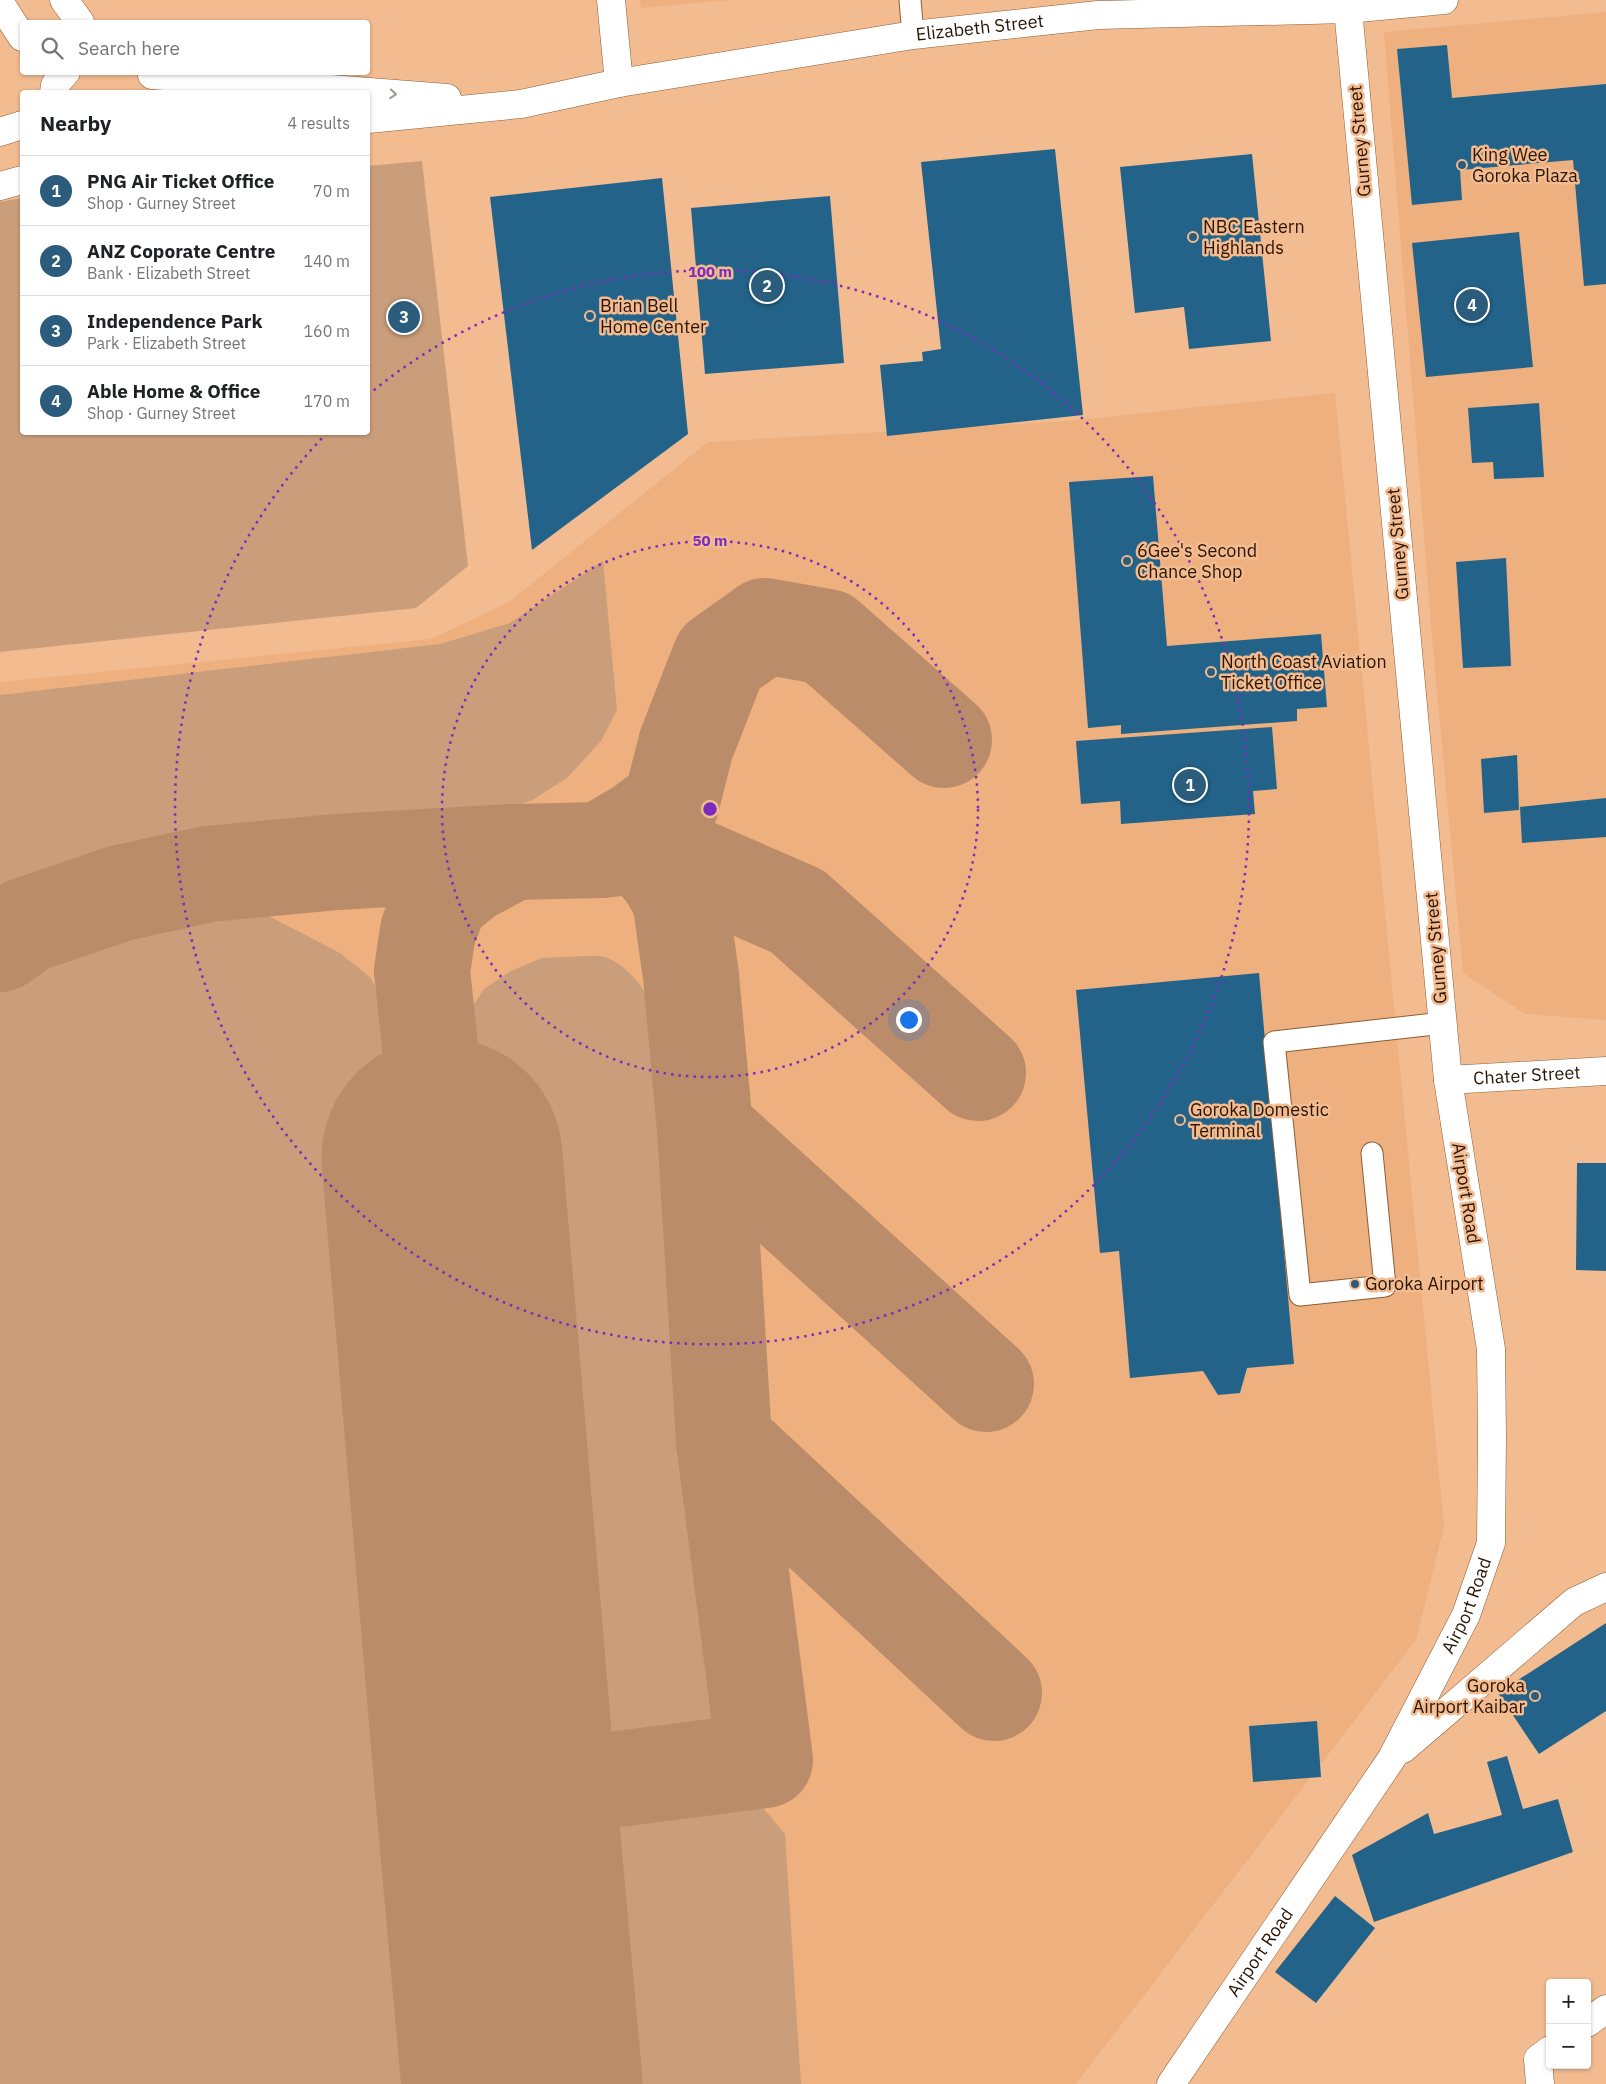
<!DOCTYPE html>
<html lang="en">
<head>
<meta charset="utf-8">
<style>
	body { margin:0; font-family:"IBM Plex Sans",sans-serif; background:#f6f6f6; color:#202124 }
	.controls { position:absolute; right:15px; bottom:15px; display:grid; overflow:hidden; border-radius:5px; box-shadow:0 1px 4px #0004 }
	.controls button { width:45px; height:45px; display:grid; place-items:center; padding:0; border:0; border-bottom:1px solid #e0e0e0; background:#fff; color:#202124; font:25px sans-serif }
	.you { position:absolute; left:908px; top:1019px; width:18px; height:18px; margin:-12px; border:4px solid #fff; border-radius:50%; background:#1a73e8; box-shadow:0 0 0 8px #1a73e833 }
	.badge { display:grid; place-items:center; width:32px; height:32px; border-radius:50%; background:#2c5c7b; color:#fff; font-size:16px; font-weight:700 }
	.pin { position:absolute; translate:-50% -50%; border:2px solid #fff; box-shadow:0 1px 5px #0006 }
	.list { margin:0; padding:0; list-style:none }
	h2 { display:flex; justify-content:space-between; align-items:center; height:65px; margin:0; padding:0 20px; font-size:21px }
	h2 small { font-size:16px; font-weight:400; color:#757577 }
	.list li { display:grid; grid-template-columns:32px 1fr auto; gap:15px; align-items:center; box-sizing:border-box; height:70px; padding:0 20px; border-top:1px solid #e0e0e0 }
	.list b { display:block; font-size:19px; white-space:nowrap }
	.list p { margin:0; font-size:16px; white-space:nowrap; color:#757577 }
	.list em { font-size:16px; font-style:normal; color:#757577 }
	.icon { flex:none; width:28px; height:28px; fill:none; stroke:currentColor; stroke-width:2; stroke-linecap:round; stroke-linejoin:round }
	.map { position:relative; flex:none; width:1606px; height:2084px; overflow:hidden }
	.search { position:absolute; background:#fff; box-shadow:0 1px 4px #0004; left:20px; top:20px; width:350px; height:55px; display:flex; align-items:center; gap:12px; box-sizing:border-box; padding:0 18px; border-radius:5px; color:#757577; font-size:19px }
	.panel { position:absolute; background:#fff; box-shadow:0 1px 4px #0004; left:20px; top:90px; width:350px; height:345px; border-radius:5px }
	.map>svg:first-child { display:block }
	.built { fill:#eeb07f }
	.green { fill:#cb9e7b }
	.lines { fill:none; stroke-linecap:round; stroke-linejoin:round }
	.taxiway { stroke:#bb8c69; stroke-width:96 }
	.runway { stroke:#bb8c69; stroke-width:241 }
	.building { fill:#246389 }
	.lane-casing { stroke:#8f5d34; stroke-width:23 }
	.street-casing { stroke:#8f5d34; stroke-width:29 }
	.secondary-casing { stroke:#8f5d34; stroke-width:29 }
	.lane { stroke:#fff; stroke-width:21 }
	.street { stroke:#fff; stroke-width:28 }
	.secondary { stroke:#fff; stroke-width:28 }
	.oneway { stroke:#9f968e }
	.ring { fill:none; stroke:#7b2cbf; stroke-width:2.5; stroke-dasharray:2.5 5 }
	.poi-dot { fill:#2c5c7b; stroke:#f3bb90; stroke-width:2 }
	.labels { text-anchor:middle; stroke-width:5; stroke-linejoin:round; paint-order:stroke }
	.street-label { font-size:18px; fill:#2a1505; stroke:#f3bb90 }
	.poi-label { font-size:18px; fill:#2a1505; stroke:#f3bb90; text-anchor:start }
	.centre { fill:#7b2cbf; stroke:#f3bb90; stroke-width:2.5 }
	.ring-label { font-size:15px; text-anchor:middle; font-weight:bold; fill:#7b2cbf; stroke:#f3bb90; stroke-width:5; stroke-linejoin:round; paint-order:stroke }
</style>
</head>
<body>
<div class="map">
<svg width="1606" height="2084" viewBox="0 0 1606 2084">
	<rect width="100%" height="100%" fill="#f3bb90"/>
	<!-- built -->
	<g class="built">
		<polygon points="640,0 730,0 641,8"/>
		<polygon points="1606,12 1606,1020 1525,1014 1463,973 1432,637 1384,32"/>
		<polygon points="1335,393 1444,1526 1416,1640 1076,2084 0,2084 0,682 431,639 509,602 708,442 1067,421"/>
	</g>
	<!-- green -->
	<g class="green">
		<polygon points="422,161 468,566 416,608 0,652 0,202 22,198 22,432 368,432 368,166"/>
		<polygon points="603,561 617,710 601,741 567,778 531,801 490,813 227,833 40,871 0,900 0,695 440,644 510,623"/>
		<polygon points="229,909 261,912 340,953 371,978 390,1019 479,2084 0,2084 0,987 72,950 169,920"/>
		<path d="M585,956C591,956 599,955 605,957C631,966 651,997 660,1022L735,1737L732,1741L720,1746L587,1761L540,1755L528,1729L467,1044L470,1010L484,989L511,971L542,958Z"/>
		<polygon points="714,1799 760,1804 785,1834 801,2084 562,2084 544,1896 553,1857 582,1820"/>
	</g>
	<g class="lines">
		<!-- taxiway -->
		<g class="taxiway">
			<polyline points="642,846 666,874 680,898 691,976 705,1129 724,1441 994,1693"/>
			<polyline points="601,850 640,827 671,804 686,745 720,658 765,626 827,637 944,740"/>
			<polyline points="0,944 27,925 121,893 208,874 336,862 513,852 601,850 642,846 662,849 682,861 797,911 978,1073"/>
			<polyline points="705,1129 986,1384"/>
			<polyline points="442,1158 422,971 428,931 441,898 468,876 513,852"/>
			<polyline points="496,1795 765,1760 724,1441"/>
		</g>
		<!-- runway -->
		<polyline class="runway" points="442,1158 496,1795 522,2084"/>
	</g>
	<!-- building -->
	<g class="building">
		<polygon points="1447,45 1452,98 1606,84 1606,284 1584,286 1573,160 1460,170 1462,200 1412,205 1397,49"/>
		<polygon points="1055,149 1083,415 887,436 880,365 923,361 922,352 941,349 921,162"/>
		<polygon points="1252,154 1271,341 1189,349 1184,307 1135,313 1120,167"/>
		<polygon points="662,178 688,434 532,550 490,197"/>
		<polygon points="830,196 844,363 705,374 691,208"/>
		<polygon points="1519,232 1533,367 1426,377 1412,243"/>
		<polygon points="1539,403 1544,477 1494,479 1493,462 1472,463 1468,408"/>
		<polygon points="1153,476 1167,646 1321,634 1327,707 1297,709 1297,721 1121,734 1121,725 1088,728 1069,482"/>
		<polygon points="1506,558 1511,666 1463,668 1456,562"/>
		<polygon points="1272,727 1277,789 1253,791 1255,814 1121,824 1120,801 1081,804 1076,741"/>
		<polygon points="1517,755 1519,810 1484,813 1481,759"/>
		<polygon points="1606,798 1606,837 1522,843 1520,807"/>
		<polygon points="1259,973 1294,1364 1247,1368 1240,1393 1218,1395 1203,1371 1130,1378 1119,1251 1100,1253 1076,990"/>
		<polygon points="1577,1163 1606,1163 1606,1271 1576,1270"/>
		<polygon points="1606,1623 1606,1711 1539,1754 1498,1693"/>
		<polygon points="1317,1721 1321,1777 1253,1782 1249,1726"/>
		<polygon points="1507,1756 1523,1809 1558,1799 1573,1852 1374,1922 1352,1855 1428,1813 1434,1834 1502,1815 1487,1762"/>
		<polygon points="1335,1896 1375,1928 1316,2003 1275,1972"/>
	</g>
	<g class="lines">
		<defs>
			<g id="lane">
				<polyline points="910,0 913,35"/>
				<polyline points="1372,1153 1385,1286 1300,1295 1274,1042 1443,1023"/>
			</g>
			<g id="street">
				<path id="s1" d="M1448,1080L1606,1071"/>
				<polyline points="1403,1749 1574,1602 1606,1587"/>
				<polyline points="1587,2023 1606,2009"/>
				<path id="s2" d="M1171,2084L1392,1758L1466,1615L1491,1543L1492,1437L1491,1349L1448,1080L1348,9"/>
				<polyline points="1540,2084 1538,2059 1550,2050"/>
			</g>
			<g id="secondary">
				<polyline points="64,0 80,22"/>
				<polyline points="611,0 619,83"/>
				<polyline points="0,3 22,37"/>
				<polyline points="152,75 447,98"/>
				<polyline points="54,92 55,85 66,72"/>
				<path id="s3" d="M368,119L521,104L619,83L913,35L1098,15L1348,9L1444,0"/>
				<polyline points="0,132 22,125"/>
				<polyline points="0,186 22,180"/>
			</g>
		</defs>
		<!-- lane casing -->
		<use href="#lane" class="lane-casing"/>
		<!-- street casing -->
		<use href="#street" class="street-casing"/>
		<!-- secondary casing -->
		<use href="#secondary" class="secondary-casing"/>
		<!-- lane -->
		<use href="#lane" class="lane"/>
		<!-- street -->
		<use href="#street" class="street"/>
		<!-- secondary -->
		<use href="#secondary" class="secondary"/>
	</g>
	<!-- one-way arrows -->
	<defs><path id="oneway-chevron" d="M-2-3.5L2.5 0L-2 3.5" fill="none" stroke-width="1.6" stroke-linecap="round" stroke-linejoin="round" transform="scale(1.25)"/></defs>
	<use class="oneway" href="#oneway-chevron" transform="translate(393 94) rotate(5)"/>
	<!-- distance rings -->
	<g class="ring">
		<circle cx="710" cy="809" r="268"/>
		<path d="M368 395A537 537 0 1 1 327 433"/>
	</g>
	<!-- markers -->
	<g class="poi-dot">
		<circle cx="1462" cy="165" r="5"/>
		<circle cx="1193" cy="237" r="5"/>
		<circle cx="590" cy="316" r="5"/>
		<circle cx="1127" cy="561" r="5"/>
		<circle cx="1211" cy="672" r="5"/>
		<circle cx="1180" cy="1120" r="5"/>
		<circle cx="1355" cy="1284" r="5"/>
		<circle cx="1535" cy="1696" r="5"/>
	</g>
	<g class="labels">
		<!-- street labels -->
		<g class="street-label">
			<text dy="6" stroke="none"><textPath href="#s3" startOffset="619">Elizabeth Street</textPath></text>
			<text transform="translate(1360 141) rotate(-95)" y="6">Gurney Street</text>
			<text transform="translate(1398 544) rotate(-95)" y="6">Gurney Street</text>
			<text transform="translate(1436 948) rotate(-95)" y="6">Gurney Street</text>
			<text dy="6" stroke="none"><textPath href="#s1" startOffset="79">Chater Street</textPath></text>
			<text transform="translate(1466 1193) rotate(81)" y="6">Airport Road</text>
			<text dy="6" stroke="none"><textPath href="#s2" startOffset="564">Airport Road</textPath></text>
			<text dy="6" stroke="none"><textPath href="#s2" startOffset="159">Airport Road</textPath></text>
		</g>
		<!-- poi labels -->
		<g class="poi-label">
			<text x="1472" y="161">King Wee<tspan x="1472" dy="21">Goroka Plaza</tspan></text>
			<text x="1203" y="233">NBC Eastern<tspan x="1203" dy="21">Highlands</tspan></text>
			<text x="600" y="312">Brian Bell<tspan x="600" dy="21">Home Center</tspan></text>
			<text x="1137" y="557">6Gee's Second<tspan x="1137" dy="21">Chance Shop</tspan></text>
			<text x="1221" y="668">North Coast Aviation<tspan x="1221" dy="21">Ticket Office</tspan></text>
			<text x="1190" y="1116">Goroka Domestic<tspan x="1190" dy="21">Terminal</tspan></text>
			<text x="1365" y="1290">Goroka Airport</text>
			<text x="1525" y="1692" text-anchor="end">Goroka<tspan x="1525" dy="21">Airport Kaibar</tspan></text>
		</g>
	</g>
	<circle cx="710" cy="809" r="8" class="centre"/>
	<g class="ring-label">
		<text x="710" y="277">100 m</text>
		<text x="710" y="546">50 m</text>
	</g>
</svg>
<div class="controls">
<button>+</button>
<button>−</button>
</div>
<div class="you"></div>
<div class="pin badge" style="left:1190px;top:785px">1</div>
<div class="pin badge" style="left:767px;top:286px">2</div>
<div class="pin badge" style="left:404px;top:317px">3</div>
<div class="pin badge" style="left:1472px;top:305px">4</div>
<div class="search"><svg class="icon" aria-label="search" viewBox="0 0 24 24"><circle cx="10" cy="10" r="6"/><path d="M15 15l6 6"/></svg>Search here</div>
<section class="panel">
<h2>Nearby<small>4 results</small></h2>
<ul class="list">
<li><span class="badge">1</span><div><b>PNG Air Ticket Office</b><p>Shop · Gurney Street</p></div><em>70 m</em></li>
<li><span class="badge">2</span><div><b>ANZ Coporate Centre</b><p>Bank · Elizabeth Street</p></div><em>140 m</em></li>
<li><span class="badge">3</span><div><b>Independence Park</b><p>Park · Elizabeth Street</p></div><em>160 m</em></li>
<li><span class="badge">4</span><div><b>Able Home &amp; Office</b><p>Shop · Gurney Street</p></div><em>170 m</em></li>
</ul>
</section>
</div>
</body>
</html>
